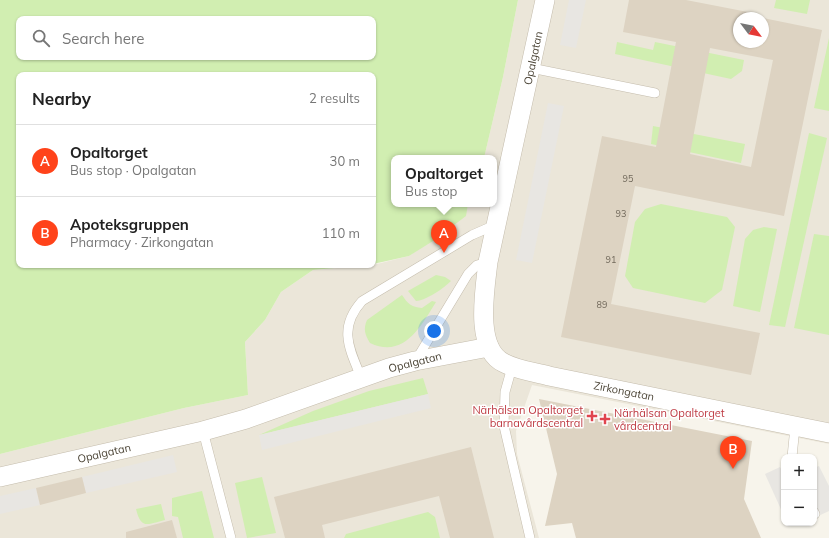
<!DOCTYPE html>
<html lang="en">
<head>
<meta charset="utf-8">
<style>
	body { margin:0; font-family:Mulish,sans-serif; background:#f2f2f2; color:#222 }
	.controls { position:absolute; right:12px; bottom:12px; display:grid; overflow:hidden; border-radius:8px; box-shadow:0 1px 3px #0004 }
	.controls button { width:36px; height:36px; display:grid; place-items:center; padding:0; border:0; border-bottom:1px solid #e0e0e0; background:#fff; color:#222; font:20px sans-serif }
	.compass { position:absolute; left:733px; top:12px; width:36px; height:36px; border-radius:50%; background:#fff; box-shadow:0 1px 3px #0004; rotate:122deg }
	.you { position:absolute; left:434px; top:331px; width:14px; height:14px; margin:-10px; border:3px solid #fff; border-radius:50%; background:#1a73e8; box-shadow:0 0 0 6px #1a73e833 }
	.badge { display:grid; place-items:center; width:26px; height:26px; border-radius:50%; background:#ff431a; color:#fff; font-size:13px; font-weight:700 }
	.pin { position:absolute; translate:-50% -33px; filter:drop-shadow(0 1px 2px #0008) }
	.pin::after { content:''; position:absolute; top:21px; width:14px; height:12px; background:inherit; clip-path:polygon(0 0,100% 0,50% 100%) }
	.popup { position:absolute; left:391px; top:155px; width:106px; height:52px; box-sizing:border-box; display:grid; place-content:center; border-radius:8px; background:#fff; filter:drop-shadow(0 1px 3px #0005); font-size:13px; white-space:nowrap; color:#767676 }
	.popup b { font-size:15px; color:#222 }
	.popup::after { content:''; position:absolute; left:50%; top:100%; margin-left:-8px; border:8px solid transparent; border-top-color:#fff }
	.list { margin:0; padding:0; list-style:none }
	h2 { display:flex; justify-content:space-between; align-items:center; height:52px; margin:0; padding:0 16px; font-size:17px }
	h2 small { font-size:13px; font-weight:400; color:#767676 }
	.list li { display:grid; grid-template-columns:26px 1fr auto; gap:12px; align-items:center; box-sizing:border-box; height:72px; padding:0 16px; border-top:1px solid #e0e0e0 }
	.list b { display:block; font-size:15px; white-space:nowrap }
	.list p { margin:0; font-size:13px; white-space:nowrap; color:#767676 }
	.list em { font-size:13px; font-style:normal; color:#767676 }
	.icon { flex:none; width:22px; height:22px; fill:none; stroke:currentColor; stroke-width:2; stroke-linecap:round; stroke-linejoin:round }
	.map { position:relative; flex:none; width:829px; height:538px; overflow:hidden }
	.search { position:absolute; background:#fff; box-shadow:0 1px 3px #0004; left:16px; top:16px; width:360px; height:44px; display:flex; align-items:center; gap:10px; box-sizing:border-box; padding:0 14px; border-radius:8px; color:#767676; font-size:15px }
	.panel { position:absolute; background:#fff; box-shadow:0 1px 3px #0004; left:16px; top:72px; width:360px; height:196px; border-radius:8px }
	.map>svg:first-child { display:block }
	.residential { fill:#ebe6d9; fill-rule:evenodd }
	.green { fill:#d1eeb1; fill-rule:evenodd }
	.parking { fill:#e8e6e2 }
	.building { fill:#ddd3c2; fill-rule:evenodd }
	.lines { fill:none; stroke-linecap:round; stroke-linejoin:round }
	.lane-casing { stroke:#c4bcac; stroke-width:10 }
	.street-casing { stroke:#c4bcac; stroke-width:20 }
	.lane { stroke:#fff; stroke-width:9 }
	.street { stroke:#fff; stroke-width:19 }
	.health-dot { fill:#e0444e; stroke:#fff; stroke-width:1.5 }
	.labels { text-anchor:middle; stroke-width:3; stroke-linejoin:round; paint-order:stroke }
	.number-label { font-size:9px; fill:#70685a }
	.street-label { font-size:11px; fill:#4c4537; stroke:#fff }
	.health-label { font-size:11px; fill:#be3a42; stroke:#fff; text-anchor:end }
</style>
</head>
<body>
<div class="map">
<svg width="829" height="538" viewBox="0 0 829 538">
	<rect width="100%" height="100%" fill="#f7f4eb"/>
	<!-- residential -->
	<path class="residential" d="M518,0H829V444L532,385L516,431L517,454L539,538H0V454L184,408L248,395L245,342L265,320L281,292L313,270L373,265L409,256L465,216L468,204H494V158H484L503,77ZM739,18H763V42H739Z"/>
	<!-- green -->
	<g class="green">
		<path d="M0,0H518L503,77L484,158H394V204H468L466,216L433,241L409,256L373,264V75H19V265H367L313,270L281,292L265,320L245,342L248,395L184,408L0,454ZM19,19H373V57H19Z"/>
		<polygon points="776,0 810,0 807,14 774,8"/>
		<polygon points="829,38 829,111 814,108"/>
		<polygon points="617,42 653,50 655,42 744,60 742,71 731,79 615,54"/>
		<polygon points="653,126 745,144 741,163 651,144"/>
		<polygon points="809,133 827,138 785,327 769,325"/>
		<polygon points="661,204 727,217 735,227 722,290 705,303 633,288 625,276 635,222 645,209"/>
		<polygon points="764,227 777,229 760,312 733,306 745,239 753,230"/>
		<polygon points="814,234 829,236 829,335 794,328"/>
		<path d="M436,275L445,277L451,281C444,288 427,300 416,301L408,291Z"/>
		<path d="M402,295C408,304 411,307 422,308L432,301L436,302C421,326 404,359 370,343C365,335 363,329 367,320Z"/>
		<polygon points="423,378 428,394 259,435 313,411 369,391"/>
		<polygon points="262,477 276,533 247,538 235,483"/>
		<polygon points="202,491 214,538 183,538 178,517 172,516 172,498"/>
		<path d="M161,504L165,520C146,525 141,529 136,509Z"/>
		<polygon points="428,512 435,517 440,538 344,538 346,534"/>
	</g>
	<!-- parking -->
	<g class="parking">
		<polygon points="569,0 586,0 576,48 560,45"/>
		<polygon points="548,103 564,106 532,263 516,260"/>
		<polygon points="428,394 431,408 262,450 259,435"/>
		<polygon points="173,455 177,472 86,493 82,477"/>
		<polygon points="819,466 829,486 829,511 814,518 814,468"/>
		<polygon points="780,467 784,474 784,516 765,474"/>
		<polygon points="36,488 40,505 0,514 0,496"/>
	</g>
	<!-- building -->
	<g class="building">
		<path d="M629,0H686L753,13L752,16L762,18H739V42H763V18L822,30L784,216L635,186L611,304L760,333L751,375L561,337L602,136L656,147L676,42L623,32ZM710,48L773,60L751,167L690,154Z"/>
		<polygon points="539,399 752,441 744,499 761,538 576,538 572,523 545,526 557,474"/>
		<polygon points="471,447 494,538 450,538 439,496 322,525 325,538 285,538 274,497"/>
		<polygon points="82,477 86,493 40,505 36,488"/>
		<polygon points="172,520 177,538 126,538 126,532"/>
	</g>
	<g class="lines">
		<defs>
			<g id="lane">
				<polyline points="531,68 655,93"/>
				<polyline points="416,360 468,274 477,265 488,262"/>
				<polyline points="512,367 505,392 504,426 530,538"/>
				<path d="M361,377C349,348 338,328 362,301L472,235L495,225"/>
				<polyline points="203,431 231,538"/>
				<polyline points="792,457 795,427"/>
				<polyline points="814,512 815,514"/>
			</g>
			<g id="street">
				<path d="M545,0L488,262C485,289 474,349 504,363C517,370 534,372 549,376L829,433"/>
				<polyline points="0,477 203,431 246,419 389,368 415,361 489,347"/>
			</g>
		</defs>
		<!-- lane casing -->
		<use href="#lane" class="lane-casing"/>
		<!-- street casing -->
		<use href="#street" class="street-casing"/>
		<!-- lane -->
		<use href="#lane" class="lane"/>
		<!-- street -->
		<use href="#street" class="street"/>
	</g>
	<!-- markers -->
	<g class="health-dot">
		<path d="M590 410h4v4h4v4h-4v4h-4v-4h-4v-4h4z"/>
		<path d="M603 413h4v4h4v4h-4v4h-4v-4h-4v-4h4z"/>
	</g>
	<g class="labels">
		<!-- number labels -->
		<g class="number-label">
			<text x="628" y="182">95</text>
			<text x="621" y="217">93</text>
			<text x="611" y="263">91</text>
			<text x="602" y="308">89</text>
		</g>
		<!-- street labels -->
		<g class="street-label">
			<text transform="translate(533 58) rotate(-78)" y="4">Opalgatan</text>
			<text transform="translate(415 362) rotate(-14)" y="4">Opalgatan</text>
			<text transform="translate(624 391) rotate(11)" y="4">Zirkongatan</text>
			<text transform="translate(104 453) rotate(-13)" y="4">Opalgatan</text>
		</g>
		<!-- health labels -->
		<g class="health-label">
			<text x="583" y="414">Närhälsan Opaltorget<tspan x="583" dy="13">barnavårdscentral</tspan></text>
			<text x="614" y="417" text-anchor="start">Närhälsan Opaltorget<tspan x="614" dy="13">vårdcentral</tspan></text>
		</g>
	</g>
</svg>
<div class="controls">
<button>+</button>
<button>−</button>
</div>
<svg class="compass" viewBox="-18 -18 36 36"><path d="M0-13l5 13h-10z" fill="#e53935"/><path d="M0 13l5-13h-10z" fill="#767676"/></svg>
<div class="you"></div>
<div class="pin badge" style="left:444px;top:253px">A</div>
<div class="popup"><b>Opaltorget</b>Bus stop</div>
<div class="pin badge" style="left:733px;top:469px">B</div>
<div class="search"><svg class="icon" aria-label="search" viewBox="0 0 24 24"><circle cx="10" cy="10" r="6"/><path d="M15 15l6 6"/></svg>Search here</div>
<section class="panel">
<h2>Nearby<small>2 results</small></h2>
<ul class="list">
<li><span class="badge">A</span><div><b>Opaltorget</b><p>Bus stop · Opalgatan</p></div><em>30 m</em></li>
<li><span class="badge">B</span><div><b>Apoteksgruppen</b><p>Pharmacy · Zirkongatan</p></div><em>110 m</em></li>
</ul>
</section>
</div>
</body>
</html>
